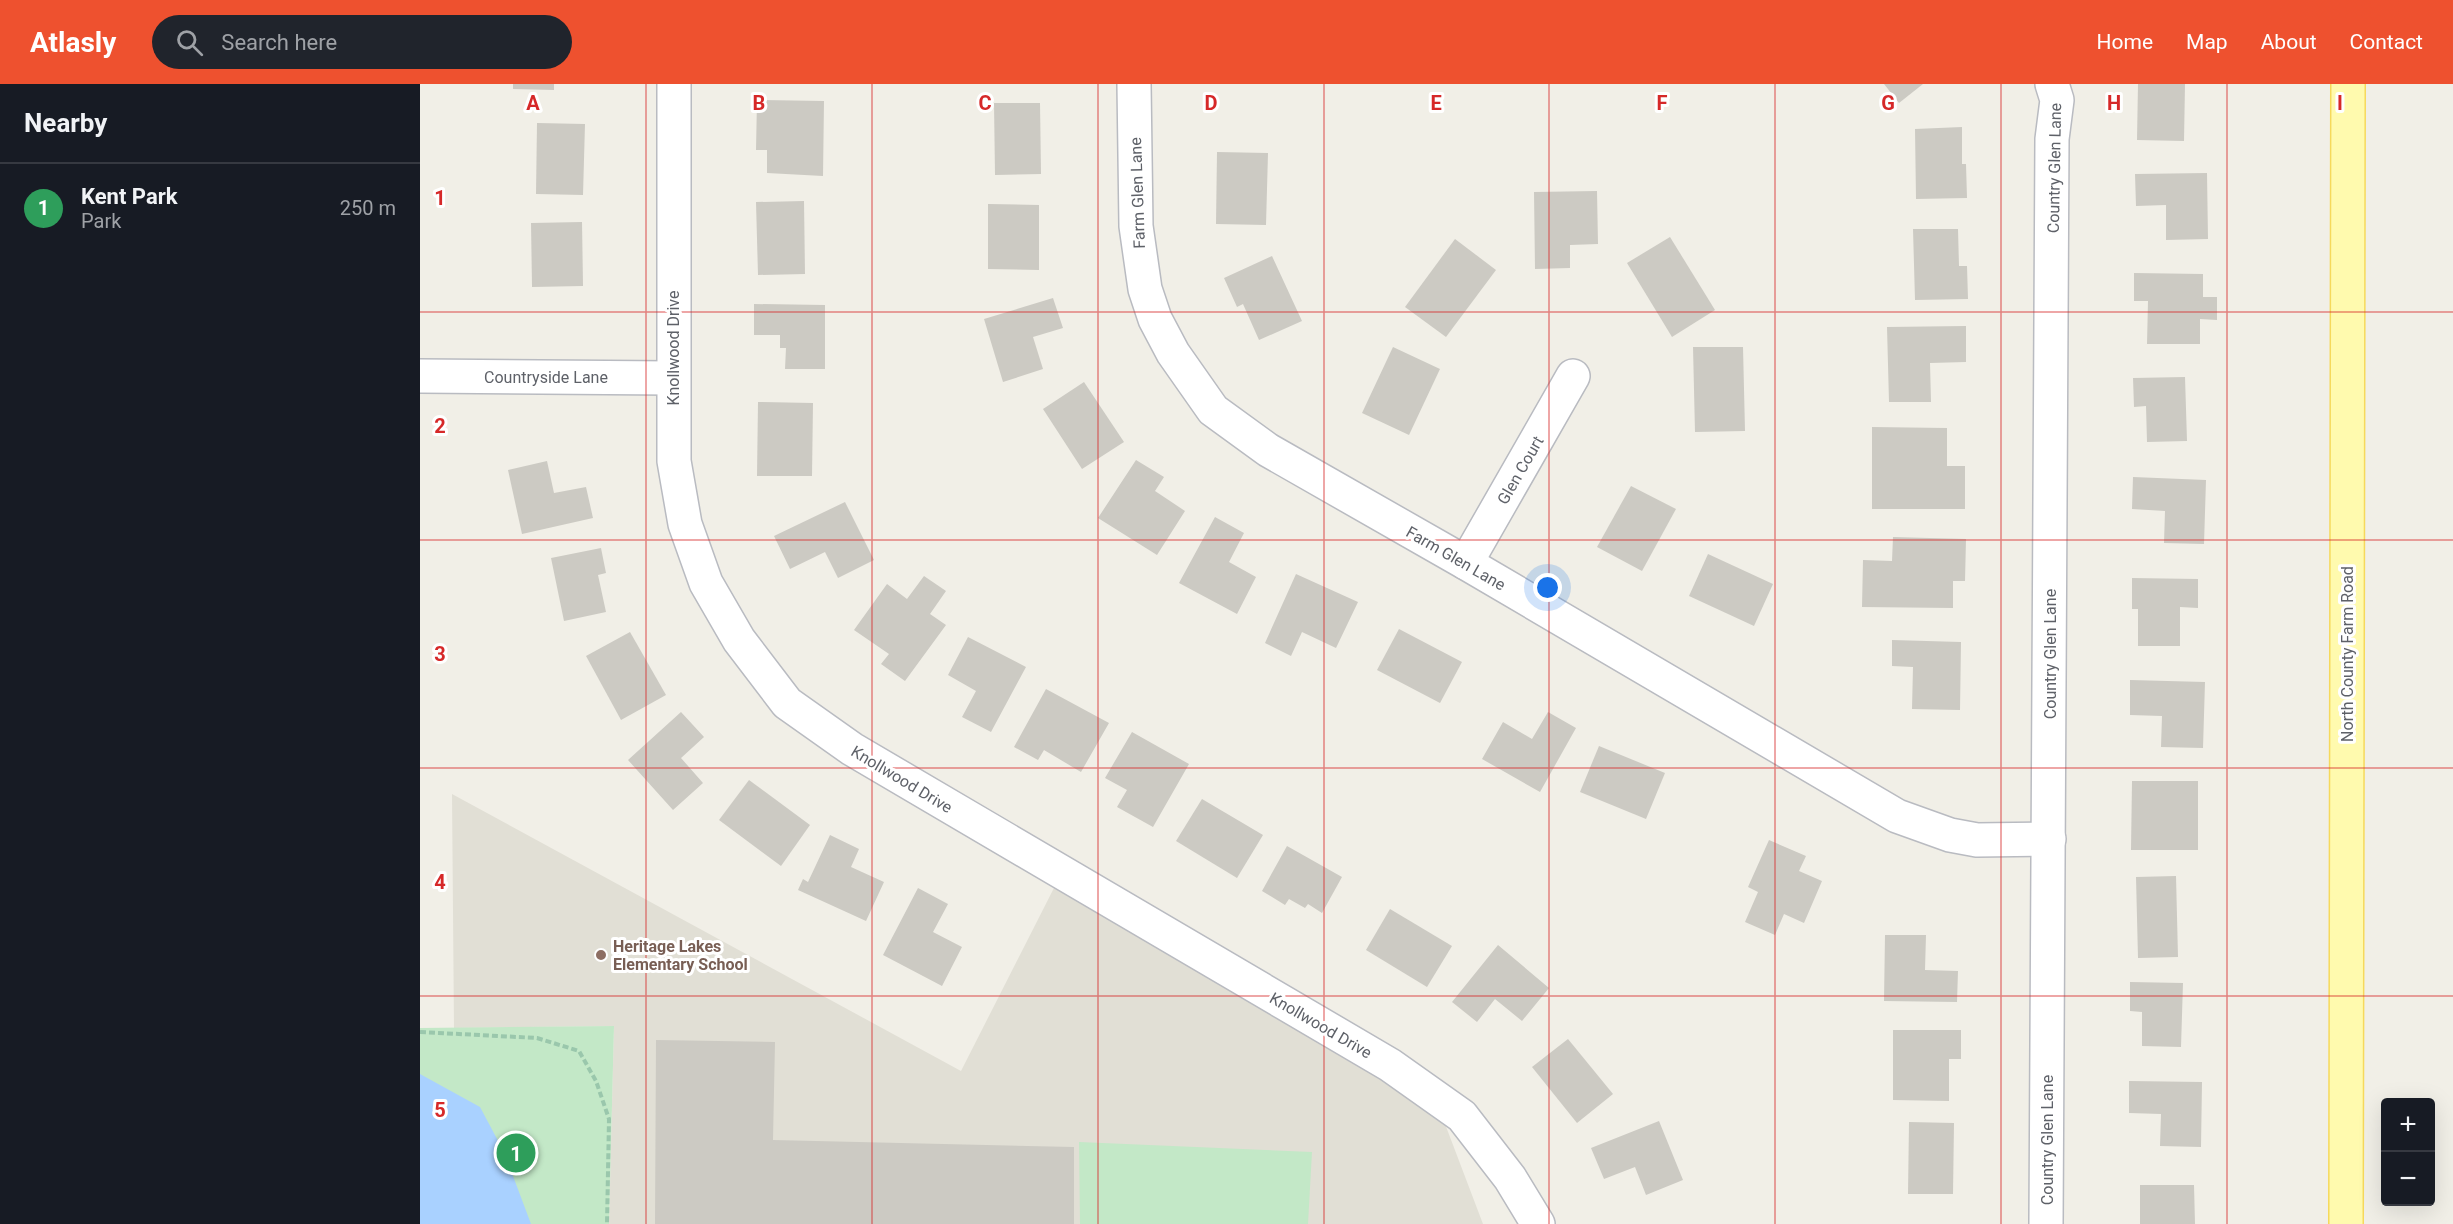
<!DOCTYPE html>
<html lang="en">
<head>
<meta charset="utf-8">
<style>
	body { margin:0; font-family:Roboto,sans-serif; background:#20242c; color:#f1f3f6 }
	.controls { position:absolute; right:18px; bottom:18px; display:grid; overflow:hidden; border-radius:6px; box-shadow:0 6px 24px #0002 }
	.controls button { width:54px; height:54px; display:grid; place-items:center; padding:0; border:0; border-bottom:2px solid #363941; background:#171b24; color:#f1f3f6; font:30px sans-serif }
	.you { position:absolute; left:1128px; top:504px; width:21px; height:21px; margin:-15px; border:4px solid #fff; border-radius:50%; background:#1a73e8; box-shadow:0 0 0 9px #1a73e833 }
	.badge { display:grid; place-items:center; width:39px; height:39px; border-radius:50%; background:#ee512f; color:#fff; font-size:20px; font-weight:700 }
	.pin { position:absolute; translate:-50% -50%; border:3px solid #fff; box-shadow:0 2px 6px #0006 }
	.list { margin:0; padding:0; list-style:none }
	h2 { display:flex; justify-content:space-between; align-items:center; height:78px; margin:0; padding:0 24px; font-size:26px }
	h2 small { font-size:20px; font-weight:400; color:#9ea1a6 }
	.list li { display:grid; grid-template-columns:39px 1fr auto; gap:18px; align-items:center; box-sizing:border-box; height:90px; padding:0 24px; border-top:2px solid #363941 }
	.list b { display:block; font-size:22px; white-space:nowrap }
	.list p { margin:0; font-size:20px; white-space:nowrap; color:#9ea1a6 }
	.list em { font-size:20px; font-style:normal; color:#9ea1a6 }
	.icon { flex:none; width:33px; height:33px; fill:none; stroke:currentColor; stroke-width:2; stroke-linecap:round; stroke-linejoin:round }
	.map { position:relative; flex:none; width:2033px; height:1140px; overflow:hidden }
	header { display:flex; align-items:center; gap:36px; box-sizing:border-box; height:84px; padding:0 30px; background:#ee512f; color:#fff }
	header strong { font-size:28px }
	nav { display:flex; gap:33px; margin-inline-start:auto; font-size:21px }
	.search { width:420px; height:54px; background:#20242c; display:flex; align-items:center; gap:15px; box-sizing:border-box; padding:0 21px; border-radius:33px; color:#9ea1a6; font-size:22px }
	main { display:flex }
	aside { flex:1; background:#171b24 }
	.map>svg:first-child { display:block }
	.education { fill:#e1dfd5 }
	.green { fill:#c3e8c7 }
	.water { fill:#a9d1ff }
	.building { fill:#cccac3 }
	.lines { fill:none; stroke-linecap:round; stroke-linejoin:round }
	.minor-casing { stroke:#b9bbc1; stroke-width:36 }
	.major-casing { stroke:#f6d95b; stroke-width:36 }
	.path { stroke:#9ac7ac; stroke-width:4; stroke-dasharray:6 3; stroke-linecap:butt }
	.minor { stroke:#fff; stroke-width:33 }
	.major { stroke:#fffaae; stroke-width:33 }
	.grid { fill:none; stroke:#d62828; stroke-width:1.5; stroke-opacity:0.55 }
	.education-dot { fill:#8d6e63; stroke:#fff; stroke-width:2 }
	.labels { text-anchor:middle; stroke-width:6; stroke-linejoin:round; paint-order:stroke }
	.street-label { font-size:16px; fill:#5e6168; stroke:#fff }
	.education-label { font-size:16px; font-weight:bold; fill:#785e54; stroke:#fff; text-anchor:start }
	.grid-label { font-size:20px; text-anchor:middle; font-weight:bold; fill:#d62828; stroke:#fff; stroke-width:6; stroke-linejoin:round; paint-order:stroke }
</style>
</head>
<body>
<header>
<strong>Atlasly</strong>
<div class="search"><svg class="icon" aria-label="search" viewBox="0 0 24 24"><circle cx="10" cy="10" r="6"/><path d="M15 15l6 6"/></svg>Search here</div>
<nav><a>Home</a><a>Map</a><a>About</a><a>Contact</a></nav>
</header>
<main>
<aside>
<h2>Nearby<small></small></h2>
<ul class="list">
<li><span class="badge" style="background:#2e9e5b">1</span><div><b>Kent Park</b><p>Park</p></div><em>250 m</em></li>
</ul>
</aside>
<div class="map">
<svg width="2033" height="1140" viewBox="0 0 2033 1140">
	<rect width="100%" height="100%" fill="#f1efe7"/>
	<!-- education -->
	<polygon class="education" points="32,710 541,987 636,800 1022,1032 1063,1140 189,1140 194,942 34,944"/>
	<!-- green -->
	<g class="green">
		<polygon points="194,942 189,1140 0,1140 0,944"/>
		<polygon points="659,1058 892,1068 888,1140 660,1140"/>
	</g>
	<!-- water -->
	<polygon class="water" points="0,990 60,1023 84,1068 111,1140 0,1140"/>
	<!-- building -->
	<g class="building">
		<polygon points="93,0 134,0 134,6 93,5"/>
		<polygon points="1464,0 1503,0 1479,19"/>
		<polygon points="1718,0 1765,0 1764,57 1717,56"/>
		<polygon points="337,16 404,17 403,92 347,89 347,66 336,66"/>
		<polygon points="574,19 620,19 621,90 575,91"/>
		<polygon points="117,39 165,40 163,111 116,110"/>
		<polygon points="1542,43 1542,80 1546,80 1547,114 1496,115 1495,45"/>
		<polygon points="797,68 848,69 846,141 796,140"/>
		<polygon points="1787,89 1788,155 1746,156 1746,121 1716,122 1715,90"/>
		<polygon points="1177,107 1178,160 1150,161 1150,184 1115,185 1114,108"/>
		<polygon points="384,117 385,190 338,191 336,118"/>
		<polygon points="568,120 619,121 619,186 568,185"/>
		<polygon points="162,138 163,202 112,203 111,139"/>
		<polygon points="1493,145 1538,145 1539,182 1547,182 1548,215 1495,216"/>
		<polygon points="1250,153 1295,226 1252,253 1207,179"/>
		<polygon points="1035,155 1076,186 1026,253 985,223"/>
		<polygon points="852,172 882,237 839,256 823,220 817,223 804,194"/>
		<polygon points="1714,189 1783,190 1783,213 1797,213 1797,236 1780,235 1780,260 1727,260 1728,217 1714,217"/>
		<polygon points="633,214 643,244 613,253 623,285 583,298 564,235"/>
		<polygon points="334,220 405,221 405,285 365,285 366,264 360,264 360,251 334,251"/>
		<polygon points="1546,242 1546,278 1510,279 1511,318 1469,318 1467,243"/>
		<polygon points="973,263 1020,285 989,351 942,329"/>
		<polygon points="1273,263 1323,263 1325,347 1275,348"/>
		<polygon points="1765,293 1767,357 1727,358 1726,322 1714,323 1713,294"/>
		<polygon points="664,298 704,358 662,385 623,325"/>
		<polygon points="338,318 393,319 392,392 337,392"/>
		<polygon points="1452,343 1527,344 1527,382 1545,382 1545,425 1452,425"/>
		<polygon points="716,376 744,393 735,407 765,427 737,471 678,434"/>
		<polygon points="127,377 134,409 166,403 173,434 102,450 88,386"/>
		<polygon points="1713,393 1786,396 1784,460 1744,459 1745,427 1712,425"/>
		<polygon points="1211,402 1256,425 1222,487 1177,463"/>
		<polygon points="425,418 454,476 418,494 405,468 370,485 354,452"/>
		<polygon points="795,433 824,449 809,478 836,493 817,530 759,499"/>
		<polygon points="1473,453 1546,455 1545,497 1533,497 1533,524 1442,523 1443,476 1472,477"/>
		<polygon points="181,464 186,489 178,491 186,528 144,537 131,474"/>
		<polygon points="1288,470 1353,500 1334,542 1269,512"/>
		<polygon points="876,490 938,518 916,564 882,548 871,572 845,559"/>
		<polygon points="504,492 526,507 510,530 526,541 485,597 461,580 469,570 434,546 467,500 487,515"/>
		<polygon points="1712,494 1778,495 1778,524 1760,523 1760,562 1718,562 1718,525 1712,525"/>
		<polygon points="979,545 1042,578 1020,619 957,586"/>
		<polygon points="210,548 246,611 201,636 166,572"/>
		<polygon points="548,553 606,583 571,648 542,633 556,607 528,591"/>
		<polygon points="1472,556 1541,558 1540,626 1492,625 1493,583 1472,582"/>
		<polygon points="1710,596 1785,598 1783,664 1741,663 1742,632 1710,631"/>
		<polygon points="626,605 689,639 661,688 624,666 618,676 594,663"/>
		<polygon points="261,628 284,653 261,674 283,699 253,726 208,676"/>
		<polygon points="1128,628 1156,644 1120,708 1062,675 1083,638 1112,655"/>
		<polygon points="712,648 769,680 733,743 697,723 707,706 685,694"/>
		<polygon points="1179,662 1245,689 1226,735 1160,708"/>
		<polygon points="329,696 390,741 361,782 299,736"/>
		<polygon points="1712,697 1778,697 1778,766 1711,766"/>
		<polygon points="782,715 843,751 817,794 756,757"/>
		<polygon points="410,751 439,765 431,783 464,798 446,837 378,806 383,795 388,798"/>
		<polygon points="1349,756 1386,772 1379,787 1402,797 1384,839 1364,830 1355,851 1325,838 1338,808 1328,803"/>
		<polygon points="867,762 922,793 902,829 888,820 885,824 869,815 865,821 842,807"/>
		<polygon points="1756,792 1758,873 1718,874 1716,793"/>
		<polygon points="498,804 528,820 513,848 542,863 522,902 463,871"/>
		<polygon points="970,825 1032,862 1007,903 946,866"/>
		<polygon points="1465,851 1506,851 1505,886 1538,887 1537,918 1464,917"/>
		<polygon points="1078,861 1129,904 1102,937 1075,915 1057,938 1032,918"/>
		<polygon points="1710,898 1763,899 1761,963 1722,962 1722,928 1710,927"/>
		<polygon points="1473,946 1541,946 1541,975 1529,975 1529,1017 1473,1016"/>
		<polygon points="1148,955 1193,1010 1157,1039 1112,983"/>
		<polygon points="236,956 355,958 353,1056 654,1063 654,1140 235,1140"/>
		<polygon points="1709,997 1782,998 1781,1063 1740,1062 1741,1030 1709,1029"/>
		<polygon points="1239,1037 1263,1096 1226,1111 1215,1083 1184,1095 1171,1064"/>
		<polygon points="1489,1038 1534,1039 1533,1110 1488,1110"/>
		<polygon points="1720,1101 1774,1101 1775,1140 1720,1140"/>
	</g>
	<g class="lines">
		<defs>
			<g id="minor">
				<polyline points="254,0 254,377 265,440 286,499 319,556 367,619 432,665 970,981 1042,1032 1090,1094 1118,1140"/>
				<polyline points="714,0 716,142 725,205 735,235 753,269 793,326 848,366 1046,479 1477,732 1530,751 1557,756 1629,755"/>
				<polyline points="0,292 252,294"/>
				<polyline points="1046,479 1153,292"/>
				<polyline points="1626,1140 1632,55 1637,16 1632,0"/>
			</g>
			<polyline id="major" points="1926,1140 1928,0"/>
		</defs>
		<!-- minor casing -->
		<use href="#minor" class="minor-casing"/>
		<!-- major casing -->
		<use href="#major" class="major-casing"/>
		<!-- path -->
		<polyline class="path" points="0,948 117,954 159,967 176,997 189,1035 187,1140"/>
		<!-- minor -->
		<use href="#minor" class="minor"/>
		<!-- major -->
		<use href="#major" class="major"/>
	</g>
	<!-- grid -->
	<path class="grid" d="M226,0V1140M452,0V1140M678,0V1140M904,0V1140M1129,0V1140M1355,0V1140M1581,0V1140M1807,0V1140M0,228H2033M0,456H2033M0,684H2033M0,912H2033"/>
	<!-- markers -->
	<circle class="education-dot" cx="181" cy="871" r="6"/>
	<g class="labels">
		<!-- street labels -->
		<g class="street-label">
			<text transform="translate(1634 84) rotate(-89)" y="6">Country Glen Lane</text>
			<text transform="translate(717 109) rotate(-92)" y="6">Farm Glen Lane</text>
			<text transform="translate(253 264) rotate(-90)" y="6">Knollwood Drive</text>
			<text x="126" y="299">Countryside Lane</text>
			<text transform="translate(1100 386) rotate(-60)" y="6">Glen Court</text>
			<text transform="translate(1036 474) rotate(30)" y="6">Farm Glen Lane</text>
			<text transform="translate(1630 570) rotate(-90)" y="6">Country Glen Lane</text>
			<text transform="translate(1927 570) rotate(-90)" y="6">North County Farm Road</text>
			<text transform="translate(482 695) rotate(31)" y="6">Knollwood Drive</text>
			<text transform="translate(901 941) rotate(30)" y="6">Knollwood Drive</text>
			<text transform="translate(1627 1056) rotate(-90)" y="6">Country Glen Lane</text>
		</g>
		<!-- education labels -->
		<g class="education-label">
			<text x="193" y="868">Heritage Lakes<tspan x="193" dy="18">Elementary School</tspan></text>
		</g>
	</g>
	<g class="grid-label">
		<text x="113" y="26">A</text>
		<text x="339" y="26">B</text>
		<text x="565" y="26">C</text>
		<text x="791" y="26">D</text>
		<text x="1016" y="26">E</text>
		<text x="1242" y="26">F</text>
		<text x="1468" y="26">G</text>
		<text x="1694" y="26">H</text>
		<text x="1920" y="26">I</text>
		<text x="20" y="121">1</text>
		<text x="20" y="349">2</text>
		<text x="20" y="577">3</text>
		<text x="20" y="805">4</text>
		<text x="20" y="1033">5</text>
	</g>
</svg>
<div class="controls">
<button>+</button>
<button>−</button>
</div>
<div class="you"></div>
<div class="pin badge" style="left:96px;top:1069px;background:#2e9e5b">1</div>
</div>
</main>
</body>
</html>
